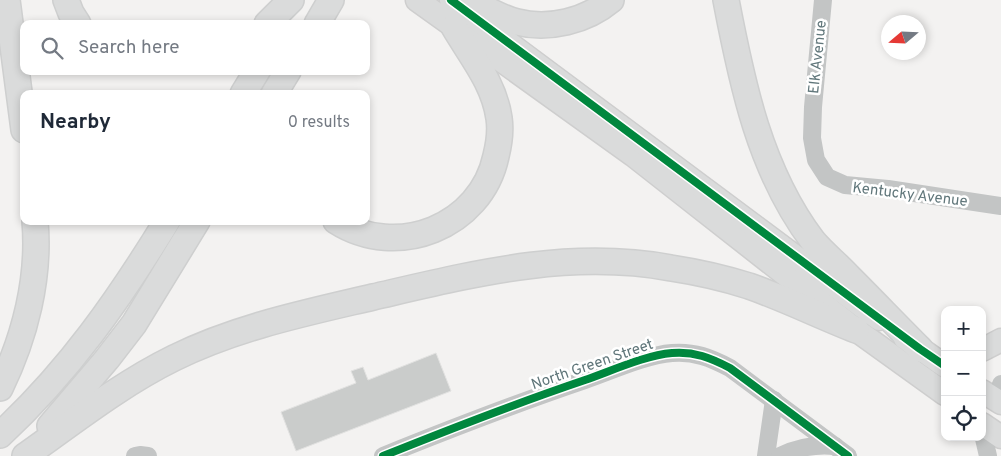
<!DOCTYPE html>
<html lang="en">
<head>
<meta charset="utf-8">
<style>
	body { margin:0; font-family:Overpass,sans-serif; background:#f2f2f3; color:#1f2937 }
	.controls { position:absolute; right:15px; bottom:15px; display:grid; overflow:hidden; border-radius:10px; box-shadow:0 2px 8px #0003 }
	.controls button { width:45px; height:45px; display:grid; place-items:center; padding:0; border:0; border-bottom:1px solid #e0e1e3; background:#fff; color:#1f2937; font:25px sans-serif }
	.compass { position:absolute; left:881px; top:15px; width:45px; height:45px; border-radius:50%; background:#fff; box-shadow:0 2px 8px #0003; rotate:251deg }
	.list { margin:0; padding:0; list-style:none }
	h2 { display:flex; justify-content:space-between; align-items:center; height:65px; margin:0; padding:0 20px; font-size:21px }
	h2 small { font-size:16px; font-weight:400; color:#747a83 }
	.icon { flex:none; width:28px; height:28px; fill:none; stroke:currentColor; stroke-width:2; stroke-linecap:round; stroke-linejoin:round }
	.map { position:relative; flex:none; width:1001px; height:456px; overflow:hidden }
	.search { position:absolute; background:#fff; box-shadow:0 2px 8px #0003; left:20px; top:20px; width:350px; height:55px; display:flex; align-items:center; gap:12px; box-sizing:border-box; padding:0 18px; border-radius:10px; color:#747a83; font-size:19px }
	.panel { position:absolute; background:#fff; box-shadow:0 2px 8px #0003; left:20px; top:90px; width:350px; height:135px; border-radius:10px }
	.map>svg:first-child { display:block }
	.building { fill:#cacccb; stroke:#e2e2e1 }
	.lines { fill:none; stroke-linecap:round; stroke-linejoin:round }
	.major-casing { stroke:#cecece; stroke-width:25 }
	.highway-casing { stroke:#cecfcf; stroke-width:28 }
	.minor { stroke:#c3c5c5; stroke-width:18 }
	.major { stroke:#dadbdb; stroke-width:22 }
	.highway { stroke:#dadbdb; stroke-width:25 }
	.cycleway-casing { stroke:#fff; stroke-width:11 }
	.cycleway { stroke:#00873e; stroke-width:8 }
	.labels { text-anchor:middle; stroke-width:5; stroke-linejoin:round; paint-order:stroke }
	.street-label { font-size:15px; fill:#60767a; stroke:#fff }
</style>
</head>
<body>
<div class="map">
<svg width="1001" height="456" viewBox="0 0 1001 456">
	<rect width="100%" height="100%" fill="#f3f2f1"/>
	<!-- building -->
	<polygon class="building" points="436,353 451,391 296,451 281,412 356,383 351,371 363,367 368,380"/>
	<g class="lines">
		<defs>
			<g id="major">
				<polyline points="417,0 633,155 856,330 945,394"/>
				<polyline points="451,0 879,319"/>
				<polyline points="905,338 945,366"/>
				<polyline points="982,350 1001,340"/>
				<polyline points="982,391 1001,403"/>
				<polyline points="982,424 1001,437"/>
			</g>
			<g id="highway">
				<polyline points="7,0 24,130"/>
				<polyline points="66,0 71,13 78,24"/>
				<path d="M468,0C483,7 500,18 517,22C549,30 586,21 611,0"/>
				<path d="M726,0C742,84 760,171 813,241C823,253 837,264 848,276C872,300 896,325 920,349"/>
				<polyline points="267,24 291,0"/>
				<polyline points="317,24 331,0"/>
				<polyline points="243,94 257,71"/>
				<polyline points="274,94 288,71"/>
				<path d="M336,221C397,260 481,227 496,156C499,144 501,131 499,118C494,83 471,56 454,27"/>
				<path d="M0,388C25,337 40,278 35,221"/>
				<polyline points="50,426 107,359 134,324 197,221"/>
				<path d="M0,435C69,371 118,301 167,221"/>
				<path d="M25,456C73,422 121,384 174,358C237,327 305,313 373,297C473,274 568,249 671,268C697,272 724,278 749,286C786,299 820,316 856,330"/>
			</g>
		</defs>
		<!-- major casing -->
		<use href="#major" class="major-casing"/>
		<!-- highway casing -->
		<use href="#highway" class="highway-casing"/>
		<!-- minor -->
		<g class="minor">
			<polyline points="823,0 813,107 812,138 816,160 827,177 845,185 888,189 1001,206"/>
			<polyline points="998,401 1001,384"/>
			<polyline points="982,430 988,456"/>
			<polyline points="135,456 140,455 148,456"/>
			<path d="M383,456C450,429 517,403 585,380C611,371 646,355 672,353C694,351 711,358 730,368L848,456"/>
			<polyline points="766,456 774,400"/>
			<path d="M780,456C798,447 815,444 835,446"/>
		</g>
		<!-- major -->
		<use href="#major" class="major"/>
		<!-- highway -->
		<use href="#highway" class="highway"/>
		<defs>
			<g id="cycleway">
				<polyline points="451,0 920,349 945,366"/>
				<path d="M383,456C450,429 517,403 585,380C611,371 646,355 672,353C694,351 711,358 730,368L848,456"/>
			</g>
		</defs>
		<!-- cycleway casing -->
		<use href="#cycleway" class="cycleway-casing"/>
		<!-- cycleway -->
		<use href="#cycleway" class="cycleway"/>
	</g>
	<g class="labels">
		<!-- street labels -->
		<g class="street-label">
			<text transform="translate(817 57) rotate(-84)" y="5">Elk Avenue</text>
			<text transform="translate(910 194) rotate(7)" y="5">Kentucky Avenue</text>
			<text transform="translate(592 364) rotate(-19)" y="5">North Green Street</text>
		</g>
	</g>
</svg>
<div class="controls">
<button>+</button>
<button>−</button>
<button><svg class="icon" aria-label="locate" viewBox="0 0 24 24"><circle cx="12" cy="12" r="6"/><path d="M12 2v4M12 18v4M2 12h4M18 12h4"/></svg></button>
</div>
<svg class="compass" viewBox="-18 -18 36 36"><path d="M0-13l5 13h-10z" fill="#e53935"/><path d="M0 13l5-13h-10z" fill="#747a83"/></svg>
<div class="search"><svg class="icon" aria-label="search" viewBox="0 0 24 24"><circle cx="10" cy="10" r="6"/><path d="M15 15l6 6"/></svg>Search here</div>
<section class="panel">
<h2>Nearby<small>0 results</small></h2>
<ul class="list">
</ul>
</section>
</div>
</body>
</html>
